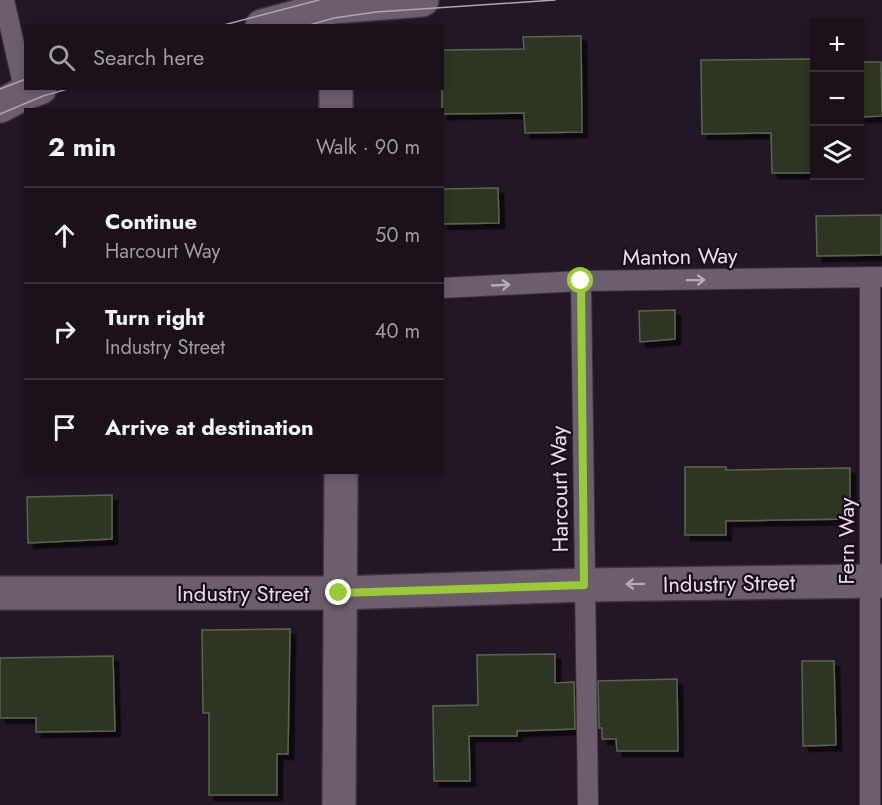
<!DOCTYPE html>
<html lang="en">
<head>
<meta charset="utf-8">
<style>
	body { margin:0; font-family:Jost,sans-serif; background:#271f28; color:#f1f3f6 }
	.controls { position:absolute; right:18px; top:18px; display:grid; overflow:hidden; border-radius:0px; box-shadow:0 3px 9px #0003 }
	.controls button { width:54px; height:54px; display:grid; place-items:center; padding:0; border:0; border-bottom:2px solid #38313a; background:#1a111b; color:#f1f3f6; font:30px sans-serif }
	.stop { position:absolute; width:18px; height:18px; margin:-14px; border:4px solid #98cb37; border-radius:50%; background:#fff }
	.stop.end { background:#98cb37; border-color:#fff; box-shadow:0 2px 6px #0008 }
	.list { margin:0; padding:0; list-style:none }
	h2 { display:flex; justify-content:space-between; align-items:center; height:78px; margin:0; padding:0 24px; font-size:26px }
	h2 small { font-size:20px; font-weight:400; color:#9f9da3 }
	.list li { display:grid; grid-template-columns:39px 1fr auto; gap:18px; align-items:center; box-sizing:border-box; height:96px; padding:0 24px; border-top:2px solid #38313a }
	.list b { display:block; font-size:22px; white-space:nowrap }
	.list p { margin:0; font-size:20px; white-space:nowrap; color:#9f9da3 }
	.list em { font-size:20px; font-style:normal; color:#9f9da3 }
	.icon { flex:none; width:33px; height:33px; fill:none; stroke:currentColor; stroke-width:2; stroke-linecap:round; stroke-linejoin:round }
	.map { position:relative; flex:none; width:882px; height:805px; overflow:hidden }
	.search { position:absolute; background:#1a111b; box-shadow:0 3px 9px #0003; left:24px; top:24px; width:420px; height:66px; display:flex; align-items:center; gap:15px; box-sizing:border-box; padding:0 21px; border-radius:0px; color:#9f9da3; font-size:22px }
	.panel { position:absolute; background:#1a111b; box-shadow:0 3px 9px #0003; left:24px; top:108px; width:420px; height:366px; border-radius:0px }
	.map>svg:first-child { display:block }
	.building { fill:#2d3423; stroke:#5b6451; stroke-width:1.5; filter:url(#shadow) }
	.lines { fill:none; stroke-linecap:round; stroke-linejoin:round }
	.service-casing { stroke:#3c333d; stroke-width:22 }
	.minor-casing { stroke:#3c333d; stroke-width:36 }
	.tertiary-casing { stroke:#3c333d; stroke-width:36 }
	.secondary-casing { stroke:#3c333d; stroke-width:36 }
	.service { stroke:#6d5e6e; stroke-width:20 }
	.minor { stroke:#6d5e6e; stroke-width:33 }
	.tertiary { stroke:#6d5e6e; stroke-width:33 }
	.secondary { stroke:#6d5e6e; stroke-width:33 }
	.tram { stroke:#afa6b1; stroke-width:1.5 }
	.oneway { stroke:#b6abb7 }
	.route { stroke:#98cb37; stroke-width:8 }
	.labels { text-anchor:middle; stroke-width:4.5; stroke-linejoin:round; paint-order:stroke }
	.street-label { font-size:22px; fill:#e7dee8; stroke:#190e1b }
</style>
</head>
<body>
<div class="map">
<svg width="882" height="805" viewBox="0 0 882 805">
	<defs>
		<filter id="shadow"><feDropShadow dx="5.5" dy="5.5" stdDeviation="0" flood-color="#0009"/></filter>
	</defs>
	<rect width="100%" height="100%" fill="#221724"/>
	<!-- building -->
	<g class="building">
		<polygon points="581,36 582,132 525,133 524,113 442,114 442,50 524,49 523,37"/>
		<polygon points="814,59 814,173 772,173 771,133 702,134 701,60"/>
		<polygon points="860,62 881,62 882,116 860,117"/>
		<polygon points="498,188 499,223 442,224 442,189"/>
		<polygon points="881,215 881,255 817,256 816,216"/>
		<polygon points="675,310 675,339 640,342 639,311"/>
		<polygon points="685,467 726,467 726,470 850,468 850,519 726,521 726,535 685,535"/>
		<polygon points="112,495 112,539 28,543 27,497"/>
		<polygon points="290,629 288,754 277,754 277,795 209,795 209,713 203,713 202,630"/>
		<polygon points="555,654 555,683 574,682 575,729 517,731 517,736 469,736 470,781 434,781 433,706 478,705 477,655"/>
		<polygon points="113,656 115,731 36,732 36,718 0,718 0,658"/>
		<polygon points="802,661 834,661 836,745 803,746"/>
		<polygon points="677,679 678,751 617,751 616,739 602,739 602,728 599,728 598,681"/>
	</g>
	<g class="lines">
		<defs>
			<g id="service">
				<polyline points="4,0 25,93"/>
				<polyline points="581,281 588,805"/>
				<polyline points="442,288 581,281 882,277"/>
				<polyline points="870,805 870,277"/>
			</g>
			<polyline id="minor" points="0,593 339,593 584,585 882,581"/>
			<g id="tertiary">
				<polyline points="336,88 336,110"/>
				<polyline points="339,805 341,472"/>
			</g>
			<g id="secondary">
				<polyline points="262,26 333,7 422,0"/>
				<polyline points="0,106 25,93 40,88"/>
			</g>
		</defs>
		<!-- service casing -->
		<use href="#service" class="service-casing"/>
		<!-- minor casing -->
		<use href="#minor" class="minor-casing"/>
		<!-- tertiary casing -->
		<use href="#tertiary" class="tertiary-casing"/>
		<!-- secondary casing -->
		<use href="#secondary" class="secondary-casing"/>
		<!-- service -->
		<use href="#service" class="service"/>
		<!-- minor -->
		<use href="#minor" class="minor"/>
		<!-- tertiary -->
		<use href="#tertiary" class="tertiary"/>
		<!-- secondary -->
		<use href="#secondary" class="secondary"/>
		<!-- tram -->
		<g class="tram">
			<polyline points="220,26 319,0"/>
			<polyline points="306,26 334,18 376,12 555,0"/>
			<polyline points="0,89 26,79"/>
			<polyline points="0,114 43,96 71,88"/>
		</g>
	</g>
	<!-- one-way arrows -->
	<defs><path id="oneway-shaft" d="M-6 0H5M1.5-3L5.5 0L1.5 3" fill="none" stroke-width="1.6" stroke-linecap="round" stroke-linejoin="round" transform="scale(1.5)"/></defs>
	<g class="oneway">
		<use href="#oneway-shaft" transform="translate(696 280) rotate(-1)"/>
		<use href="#oneway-shaft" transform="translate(501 285) rotate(-3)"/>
		<use href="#oneway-shaft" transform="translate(635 584) rotate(179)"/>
	</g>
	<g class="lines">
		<!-- route -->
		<polyline class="route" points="339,593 584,585 581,281"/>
	</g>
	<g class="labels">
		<!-- street labels -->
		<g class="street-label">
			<text transform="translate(680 256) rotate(-1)" y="8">Manton Way</text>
			<text transform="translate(559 489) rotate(-91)" y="8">Harcourt Way</text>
			<text transform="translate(846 541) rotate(-90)" y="8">Fern Way</text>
			<text transform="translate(729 583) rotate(-1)" y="8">Industry Street</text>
			<text x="243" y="601">Industry Street</text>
		</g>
	</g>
</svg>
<div class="controls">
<button>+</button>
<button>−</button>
<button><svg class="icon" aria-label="layers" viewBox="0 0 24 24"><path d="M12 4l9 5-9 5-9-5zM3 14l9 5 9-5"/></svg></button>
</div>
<div class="stop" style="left:581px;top:281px"></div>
<div class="stop end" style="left:339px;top:593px"></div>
<div class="search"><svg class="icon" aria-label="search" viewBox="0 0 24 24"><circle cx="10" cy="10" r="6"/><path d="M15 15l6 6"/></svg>Search here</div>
<section class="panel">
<h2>2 min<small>Walk · 90 m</small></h2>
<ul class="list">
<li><svg class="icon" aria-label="ahead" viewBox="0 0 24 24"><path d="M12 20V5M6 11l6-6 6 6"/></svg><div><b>Continue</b><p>Harcourt Way</p></div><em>50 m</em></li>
<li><svg class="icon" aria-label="right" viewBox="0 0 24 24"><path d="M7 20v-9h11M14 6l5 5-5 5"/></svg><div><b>Turn right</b><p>Industry Street</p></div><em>40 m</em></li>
<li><svg class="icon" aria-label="arrive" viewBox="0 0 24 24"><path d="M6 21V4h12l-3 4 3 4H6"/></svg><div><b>Arrive at destination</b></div></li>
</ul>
</section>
</div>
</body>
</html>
